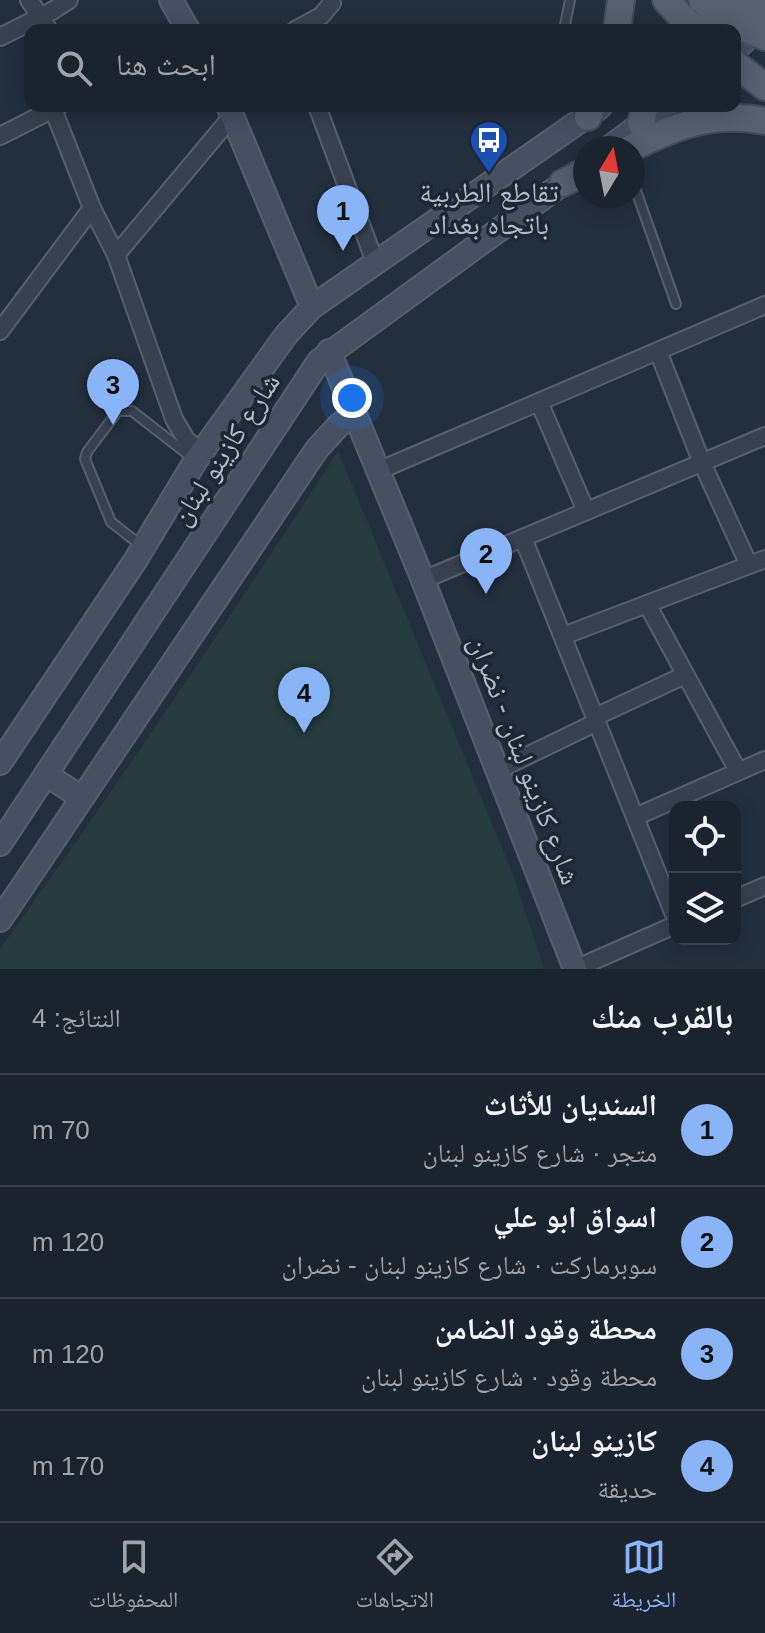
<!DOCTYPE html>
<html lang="ar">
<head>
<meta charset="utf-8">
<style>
	body { margin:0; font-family:Arial,"Noto Naskh Arabic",sans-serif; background:#282f3a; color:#f1f3f6; direction:rtl }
	.controls { position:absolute; right:24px; bottom:24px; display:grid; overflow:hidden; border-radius:16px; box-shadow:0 4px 20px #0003 }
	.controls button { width:72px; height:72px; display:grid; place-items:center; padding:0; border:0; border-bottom:2px solid #39404a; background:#1b232e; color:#f1f3f6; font:40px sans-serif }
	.compass { position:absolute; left:573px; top:136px; width:72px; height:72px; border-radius:50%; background:#1b232e; box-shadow:0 4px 20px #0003; rotate:10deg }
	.you { position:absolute; left:352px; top:398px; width:28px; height:28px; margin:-20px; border:6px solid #fff; border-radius:50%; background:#1a73e8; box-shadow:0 0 0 12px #1a73e833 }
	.badge { display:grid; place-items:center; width:52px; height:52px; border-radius:50%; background:#8ab4f8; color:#111; font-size:26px; font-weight:700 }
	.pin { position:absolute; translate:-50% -66px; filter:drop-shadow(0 2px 4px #0008) }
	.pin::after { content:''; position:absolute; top:42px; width:28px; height:24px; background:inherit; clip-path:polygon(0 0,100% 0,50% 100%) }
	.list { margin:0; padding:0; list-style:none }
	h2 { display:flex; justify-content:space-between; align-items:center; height:104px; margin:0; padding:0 32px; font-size:34px }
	h2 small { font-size:26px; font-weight:400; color:#a0a4aa }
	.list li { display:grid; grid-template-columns:52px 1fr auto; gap:24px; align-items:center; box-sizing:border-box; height:112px; padding:0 32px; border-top:2px solid #39404a }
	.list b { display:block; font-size:30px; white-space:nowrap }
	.list p { margin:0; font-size:26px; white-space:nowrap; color:#a0a4aa }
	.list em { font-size:26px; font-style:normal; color:#a0a4aa }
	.icon { flex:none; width:44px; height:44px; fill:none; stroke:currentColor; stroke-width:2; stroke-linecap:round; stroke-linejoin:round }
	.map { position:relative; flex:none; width:765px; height:969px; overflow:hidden; direction:ltr }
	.search { position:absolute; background:#1b232e; box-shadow:0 4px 20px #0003; left:24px; right:24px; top:24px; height:88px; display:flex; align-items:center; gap:20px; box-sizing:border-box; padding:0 28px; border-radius:16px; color:#a0a4aa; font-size:30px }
	.sheet { height:552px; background:#1b232e }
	nav { display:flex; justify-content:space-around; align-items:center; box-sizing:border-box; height:112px; border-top:2px solid #39404a; background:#1b232e; font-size:22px; color:#a0a4aa }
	nav a { display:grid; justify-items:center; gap:4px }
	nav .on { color:#8ab4f8 }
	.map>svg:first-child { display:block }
	.green { fill:#263c3f }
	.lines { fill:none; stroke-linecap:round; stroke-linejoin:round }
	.lane-casing { stroke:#565f6c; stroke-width:12 }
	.street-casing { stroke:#565f6c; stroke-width:20 }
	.secondary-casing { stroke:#565f6c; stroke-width:26 }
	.primary-casing { stroke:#414a57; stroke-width:30 }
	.lane { stroke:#38414e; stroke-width:8 }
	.street { stroke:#38414e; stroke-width:16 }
	.secondary { stroke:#465061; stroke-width:22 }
	.primary { stroke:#56606e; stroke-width:26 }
	.labels { text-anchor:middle; stroke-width:7; stroke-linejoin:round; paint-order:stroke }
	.poi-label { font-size:28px; fill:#b4bcc9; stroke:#1d2633 }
	.street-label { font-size:28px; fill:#b4bcc9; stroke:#1d2633 }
</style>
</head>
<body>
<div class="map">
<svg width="765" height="969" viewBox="0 0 765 969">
	<rect width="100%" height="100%" fill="#242f3e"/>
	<!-- green -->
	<path class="green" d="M338,451L512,872L544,969H0V949C117,786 229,620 338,451Z"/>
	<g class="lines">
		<defs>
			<g id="lane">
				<polyline points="564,30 570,0"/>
				<polyline points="633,182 676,304"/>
				<polyline points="143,547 111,522 85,459 87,452 118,411 132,411 195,460"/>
			</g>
			<g id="street">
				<polyline points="29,0 49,30"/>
				<polyline points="295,30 321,16 332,3 331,0"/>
				<polyline points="0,37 52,11 69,0"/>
				<polyline points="317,106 375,262"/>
				<polyline points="53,109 92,208 116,255 174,419 186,439 201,453"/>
				<polyline points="0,136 59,106"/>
				<polyline points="116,255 233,115"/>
				<polyline points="0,331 92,208"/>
				<polyline points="658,351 702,463 749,565"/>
				<polyline points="539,402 586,511"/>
				<polyline points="378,471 765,305"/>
				<polyline points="523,538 675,917"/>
				<polyline points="423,580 765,436"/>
				<polyline points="647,604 738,771"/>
				<polyline points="563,636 765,559"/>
				<polyline points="595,717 685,675"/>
				<polyline points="498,770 597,722"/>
				<polyline points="635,817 765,760"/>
				<polyline points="735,899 765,886"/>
				<polyline points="575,969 675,925"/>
			</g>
			<g id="secondary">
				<polyline points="171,0 188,30"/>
				<polyline points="735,50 763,23"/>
				<polyline points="228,106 312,307"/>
				<polyline points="609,148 665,106"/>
				<polyline points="329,351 423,580 575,969"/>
				<polyline points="0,763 135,561 196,460 286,335 312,307 600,107"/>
				<polyline points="47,775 82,798"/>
				<polyline points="0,844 319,361 577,173"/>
				<polyline points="0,920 317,449 338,426 354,413"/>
			</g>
			<g id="primary">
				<polyline points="666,0 694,30"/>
				<path d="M702,0C718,14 744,13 765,13"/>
				<path d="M690,27C718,23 740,24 765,37"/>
				<polyline points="617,30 621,0"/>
				<polyline points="735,64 765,87"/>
				<polyline points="588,117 592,106"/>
				<polyline points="641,123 645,106"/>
				<path d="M632,148C676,125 715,111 765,121"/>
				<polyline points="563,183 585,172"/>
			</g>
		</defs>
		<!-- lane casing -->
		<use href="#lane" class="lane-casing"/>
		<!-- street casing -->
		<use href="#street" class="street-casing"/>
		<!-- secondary casing -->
		<use href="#secondary" class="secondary-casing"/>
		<!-- primary casing -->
		<use href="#primary" class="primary-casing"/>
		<!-- lane -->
		<use href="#lane" class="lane"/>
		<!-- street -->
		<use href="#street" class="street"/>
		<!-- secondary -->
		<use href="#secondary" class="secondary"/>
		<!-- primary -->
		<use href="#primary" class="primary"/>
	</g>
	<!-- icons -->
	<defs>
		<symbol id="bus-pin" viewBox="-11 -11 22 30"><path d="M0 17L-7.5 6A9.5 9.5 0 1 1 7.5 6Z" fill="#1a4fb4" stroke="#1d2633"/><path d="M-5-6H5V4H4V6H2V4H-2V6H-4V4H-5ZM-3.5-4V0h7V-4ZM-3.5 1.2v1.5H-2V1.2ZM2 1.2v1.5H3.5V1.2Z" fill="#fff"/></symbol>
	</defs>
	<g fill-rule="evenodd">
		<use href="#bus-pin" x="467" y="118" width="44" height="60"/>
	</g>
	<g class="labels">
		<!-- poi labels -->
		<g class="poi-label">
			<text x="489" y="202">تقاطع الطربية<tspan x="489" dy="32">باتجاه بغداد</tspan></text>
		</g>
		<!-- street labels -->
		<g class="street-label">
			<text transform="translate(225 449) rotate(-57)" y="10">شارع كازينو لبنان</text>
			<text transform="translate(525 760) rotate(69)" y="10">شارع كازينو لبنان - نضران</text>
		</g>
	</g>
</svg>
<div class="controls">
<button><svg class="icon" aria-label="locate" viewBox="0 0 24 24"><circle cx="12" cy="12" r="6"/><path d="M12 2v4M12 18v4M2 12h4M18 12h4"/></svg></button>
<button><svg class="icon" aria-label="layers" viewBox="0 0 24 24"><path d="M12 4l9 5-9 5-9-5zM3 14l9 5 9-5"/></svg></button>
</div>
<svg class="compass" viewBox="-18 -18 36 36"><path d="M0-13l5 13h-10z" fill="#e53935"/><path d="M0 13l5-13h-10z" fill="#a0a4aa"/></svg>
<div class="you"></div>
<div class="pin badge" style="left:343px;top:251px">1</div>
<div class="pin badge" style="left:486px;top:594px">2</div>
<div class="pin badge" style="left:113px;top:425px">3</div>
<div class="pin badge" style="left:304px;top:733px">4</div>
<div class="search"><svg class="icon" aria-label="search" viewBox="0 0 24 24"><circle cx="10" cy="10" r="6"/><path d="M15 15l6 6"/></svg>ابحث هنا</div>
</div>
<section class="sheet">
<h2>بالقرب منك<small>النتائج: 4</small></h2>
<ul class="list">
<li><span class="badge">1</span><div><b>السنديان للأثاث</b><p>متجر · شارع كازينو لبنان</p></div><em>70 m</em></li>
<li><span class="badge">2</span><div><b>اسواق ابو علي</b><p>سوبرماركت · شارع كازينو لبنان - نضران</p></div><em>120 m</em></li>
<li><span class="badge">3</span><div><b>محطة وقود الضامن</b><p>محطة وقود · شارع كازينو لبنان</p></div><em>120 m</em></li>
<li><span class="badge">4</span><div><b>كازينو لبنان</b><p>حديقة</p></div><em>170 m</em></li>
</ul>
</section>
<nav>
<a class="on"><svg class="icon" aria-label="map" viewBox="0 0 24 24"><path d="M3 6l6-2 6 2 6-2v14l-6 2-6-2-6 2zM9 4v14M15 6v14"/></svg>الخريطة</a>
<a><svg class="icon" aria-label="directions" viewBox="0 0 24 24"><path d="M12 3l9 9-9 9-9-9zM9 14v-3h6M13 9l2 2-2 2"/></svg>الاتجاهات</a>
<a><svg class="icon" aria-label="saved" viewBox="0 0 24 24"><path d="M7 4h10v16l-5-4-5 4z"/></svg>المحفوظات</a>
</nav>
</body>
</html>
